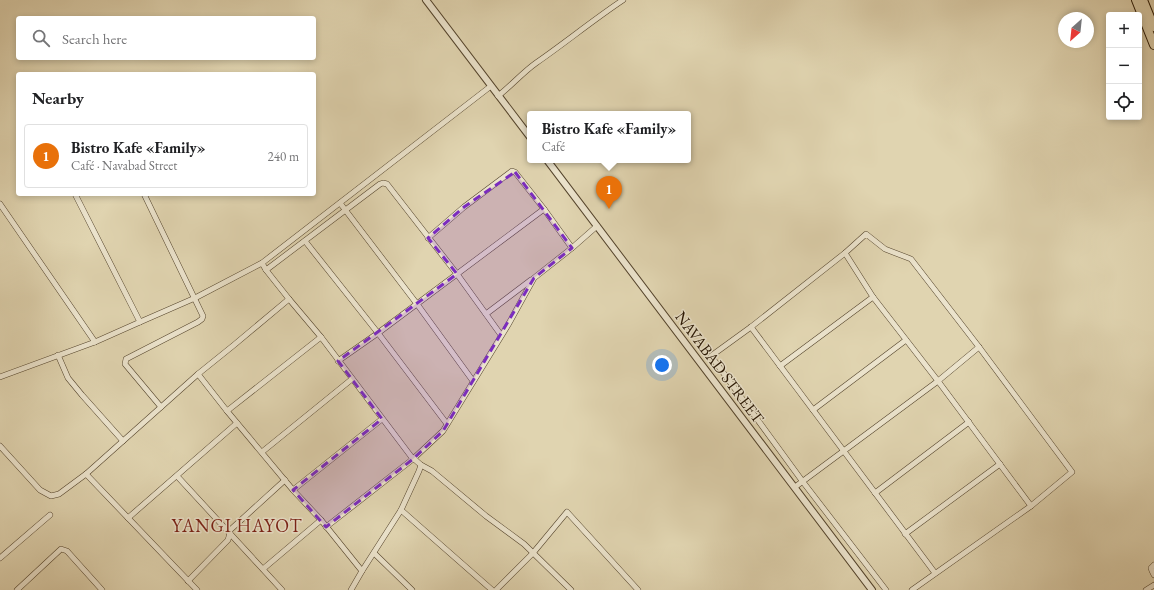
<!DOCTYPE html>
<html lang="en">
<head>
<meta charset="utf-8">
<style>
	body { margin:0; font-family:"EB Garamond",serif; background:#f2f2f2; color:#202124 }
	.controls { position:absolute; right:12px; top:12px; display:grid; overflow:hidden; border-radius:4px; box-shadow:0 2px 6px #0003 }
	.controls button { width:36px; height:36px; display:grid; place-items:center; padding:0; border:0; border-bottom:1px solid #e0e0e0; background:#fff; color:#202124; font:20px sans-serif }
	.compass { position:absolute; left:1058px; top:12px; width:36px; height:36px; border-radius:50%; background:#fff; box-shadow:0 2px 6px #0003; rotate:207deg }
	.you { position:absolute; left:662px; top:365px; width:14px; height:14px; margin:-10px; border:3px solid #fff; border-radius:50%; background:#1a73e8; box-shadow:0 0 0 6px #1a73e833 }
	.badge { display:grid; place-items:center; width:26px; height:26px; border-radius:50%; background:#ea580c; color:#fff; font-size:13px; font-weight:700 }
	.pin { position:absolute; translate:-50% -33px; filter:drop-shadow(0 1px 2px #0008) }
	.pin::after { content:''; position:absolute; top:21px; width:14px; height:12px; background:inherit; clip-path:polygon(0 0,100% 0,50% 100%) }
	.popup { position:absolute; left:527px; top:111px; width:164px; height:52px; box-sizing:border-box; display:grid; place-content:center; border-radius:4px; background:#fff; filter:drop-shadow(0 1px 3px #0005); font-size:13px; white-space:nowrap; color:#757577 }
	.popup b { font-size:15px; color:#202124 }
	.popup::after { content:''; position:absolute; left:50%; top:100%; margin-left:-8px; border:8px solid transparent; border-top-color:#fff }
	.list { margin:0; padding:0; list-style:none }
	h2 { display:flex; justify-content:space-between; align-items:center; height:52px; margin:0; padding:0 16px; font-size:17px }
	h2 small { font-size:13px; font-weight:400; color:#757577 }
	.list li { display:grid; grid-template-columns:26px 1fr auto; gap:12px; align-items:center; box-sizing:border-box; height:64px; margin:0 8px 8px; padding:0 8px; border:1px solid #e0e0e0; border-radius:4px }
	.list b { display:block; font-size:15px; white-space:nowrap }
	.list p { margin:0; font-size:13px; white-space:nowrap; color:#757577 }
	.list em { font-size:13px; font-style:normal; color:#757577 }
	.icon { flex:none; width:22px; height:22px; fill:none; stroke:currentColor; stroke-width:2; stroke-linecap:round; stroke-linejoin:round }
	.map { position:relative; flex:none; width:1154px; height:590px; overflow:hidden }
	.search { position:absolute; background:#fff; box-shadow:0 2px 6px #0003; left:16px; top:16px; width:300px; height:44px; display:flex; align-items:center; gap:10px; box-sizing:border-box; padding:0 14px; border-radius:4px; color:#757577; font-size:15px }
	.panel { position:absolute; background:#fff; box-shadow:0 2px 6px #0003; left:16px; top:72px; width:300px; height:124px; border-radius:4px }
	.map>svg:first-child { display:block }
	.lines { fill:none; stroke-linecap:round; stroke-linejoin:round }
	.minor-casing { stroke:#54442c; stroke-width:6 }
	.tertiary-casing { stroke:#54442c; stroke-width:8 }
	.trunk-casing { stroke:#251400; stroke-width:10 }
	.minor { stroke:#ebe3cc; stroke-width:5 }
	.tertiary { stroke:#ebe3cc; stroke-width:6 }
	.trunk { stroke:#e0d4b0; stroke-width:8 }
	.marked { fill:#7b2cbf; fill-opacity:0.2; stroke:#7b2cbf; stroke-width:3; stroke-dasharray:8 5; stroke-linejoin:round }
	.labels { text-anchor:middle; stroke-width:3; stroke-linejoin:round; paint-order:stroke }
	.street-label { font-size:16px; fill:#251400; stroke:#ebe3cc }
	.quarter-label { font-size:18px; letter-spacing:1px; fill:#7a1f14; stroke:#ebe3cc }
</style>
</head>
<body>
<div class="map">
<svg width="1154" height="590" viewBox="0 0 1154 590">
	<rect width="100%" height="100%" fill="#e0d4b0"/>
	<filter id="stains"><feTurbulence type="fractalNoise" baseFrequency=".005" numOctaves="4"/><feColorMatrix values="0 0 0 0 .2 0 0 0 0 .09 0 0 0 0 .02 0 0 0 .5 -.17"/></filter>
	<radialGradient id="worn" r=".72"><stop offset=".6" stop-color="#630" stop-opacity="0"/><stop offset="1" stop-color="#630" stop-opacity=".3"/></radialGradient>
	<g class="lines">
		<defs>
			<g id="minor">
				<path d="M498,96C511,86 522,73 536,63C565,43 593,20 623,0"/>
				<polyline points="75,194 140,322"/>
				<polyline points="144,194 203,316 202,319 198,322 126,359 125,364 161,407"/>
				<polyline points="340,203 417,304 473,381"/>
				<polyline points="0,204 95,342"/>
				<polyline points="428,238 464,207 512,171 515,172 544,209 572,248"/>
				<polyline points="305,241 378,333 447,424"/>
				<polyline points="845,253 873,297 938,381 1031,506"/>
				<polyline points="262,263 266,270 289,299 321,337 413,459"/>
				<polyline points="266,270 380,184 383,183 387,184 457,274 501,335"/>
				<polyline points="486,314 531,280"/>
				<polyline points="751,327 935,573"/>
				<polyline points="58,355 68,378 82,395 123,441"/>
				<polyline points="338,361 378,333 544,209"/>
				<polyline points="780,366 873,297"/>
				<polyline points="198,374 227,411 293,490 321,520 362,571 351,590"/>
				<polyline points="0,377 95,342 140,322 195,298 262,263 491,86"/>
				<polyline points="813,410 906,340"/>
				<polyline points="227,411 321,337"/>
				<polyline points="0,446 40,490 51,496 59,494 86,474 198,374 234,345 289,299"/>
				<polyline points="262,452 352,379"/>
				<polyline points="413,458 421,465 432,471 486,516 524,544 571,590"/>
				<polyline points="86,474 197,590"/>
				<polyline points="177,476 282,590"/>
				<polyline points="795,487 938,381 979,347"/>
				<polyline points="293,490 382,419"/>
				<polyline points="875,493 969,422"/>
				<polyline points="401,510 492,590"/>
				<polyline points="128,518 237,423"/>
				<polyline points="326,527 413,459 443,431 508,325 534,278 572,248 597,226"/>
				<polyline points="229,531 285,480"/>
				<polyline points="905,534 1000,464"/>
				<polyline points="374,553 412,590"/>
				<polyline points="0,558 50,515"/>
				<polyline points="1154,565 1151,568 1152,571 1154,575"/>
				<polyline points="263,569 321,520"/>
				<polyline points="362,571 401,510 419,471 421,465"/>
				<polyline points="188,581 228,540 230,533"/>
				<polyline points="17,590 61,549 67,551 102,590"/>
				<polyline points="496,590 533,553 567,512 638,590"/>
				<polyline points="886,590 803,482 711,356 751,327 845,253 866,234 885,249 911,259 979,347 1072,472 1031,506 912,590"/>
				<polyline points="1146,590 1154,585"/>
			</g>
			<g id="tertiary">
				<polyline points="426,0 530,137"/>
				<polyline points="547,160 872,590"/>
			</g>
			<g id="trunk">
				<polyline points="1136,0 1154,45"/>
				<polyline points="1143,0 1154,27"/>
			</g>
		</defs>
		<!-- minor casing -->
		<use href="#minor" class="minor-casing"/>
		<!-- tertiary casing -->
		<use href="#tertiary" class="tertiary-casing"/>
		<!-- trunk casing -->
		<use href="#trunk" class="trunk-casing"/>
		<!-- minor -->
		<use href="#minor" class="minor"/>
		<!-- tertiary -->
		<use href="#tertiary" class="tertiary"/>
		<!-- trunk -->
		<use href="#trunk" class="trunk"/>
	</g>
	<!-- marked area -->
	<path class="marked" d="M515,172L572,248L534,278L443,431L413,459L326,527L293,490L382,419L338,361L457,274L428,238L464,207Z"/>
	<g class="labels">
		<!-- street labels -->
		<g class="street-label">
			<text transform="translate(720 367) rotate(53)" y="6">NAVABAD STREET</text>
		</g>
		<!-- quarter labels -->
		<g class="quarter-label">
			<text x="237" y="532">YANGI HAYOT</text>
		</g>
	</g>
	<rect width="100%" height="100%" filter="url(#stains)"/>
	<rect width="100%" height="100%" fill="url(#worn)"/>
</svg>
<div class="controls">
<button>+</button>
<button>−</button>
<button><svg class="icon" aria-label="locate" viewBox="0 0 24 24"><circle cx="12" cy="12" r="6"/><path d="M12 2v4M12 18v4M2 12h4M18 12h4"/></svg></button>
</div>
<svg class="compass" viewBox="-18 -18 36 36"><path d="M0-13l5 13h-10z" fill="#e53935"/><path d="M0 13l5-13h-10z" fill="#757577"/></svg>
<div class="you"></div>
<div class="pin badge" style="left:609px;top:209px;background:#e8710a">1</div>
<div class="popup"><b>Bistro Kafe «Family»</b>Café</div>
<div class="search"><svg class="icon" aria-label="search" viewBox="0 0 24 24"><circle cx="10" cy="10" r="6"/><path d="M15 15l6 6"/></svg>Search here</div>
<section class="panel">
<h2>Nearby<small></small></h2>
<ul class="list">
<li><span class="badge" style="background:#e8710a">1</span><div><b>Bistro Kafe «Family»</b><p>Café · Navabad Street</p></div><em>240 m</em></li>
</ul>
</section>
</div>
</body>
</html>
